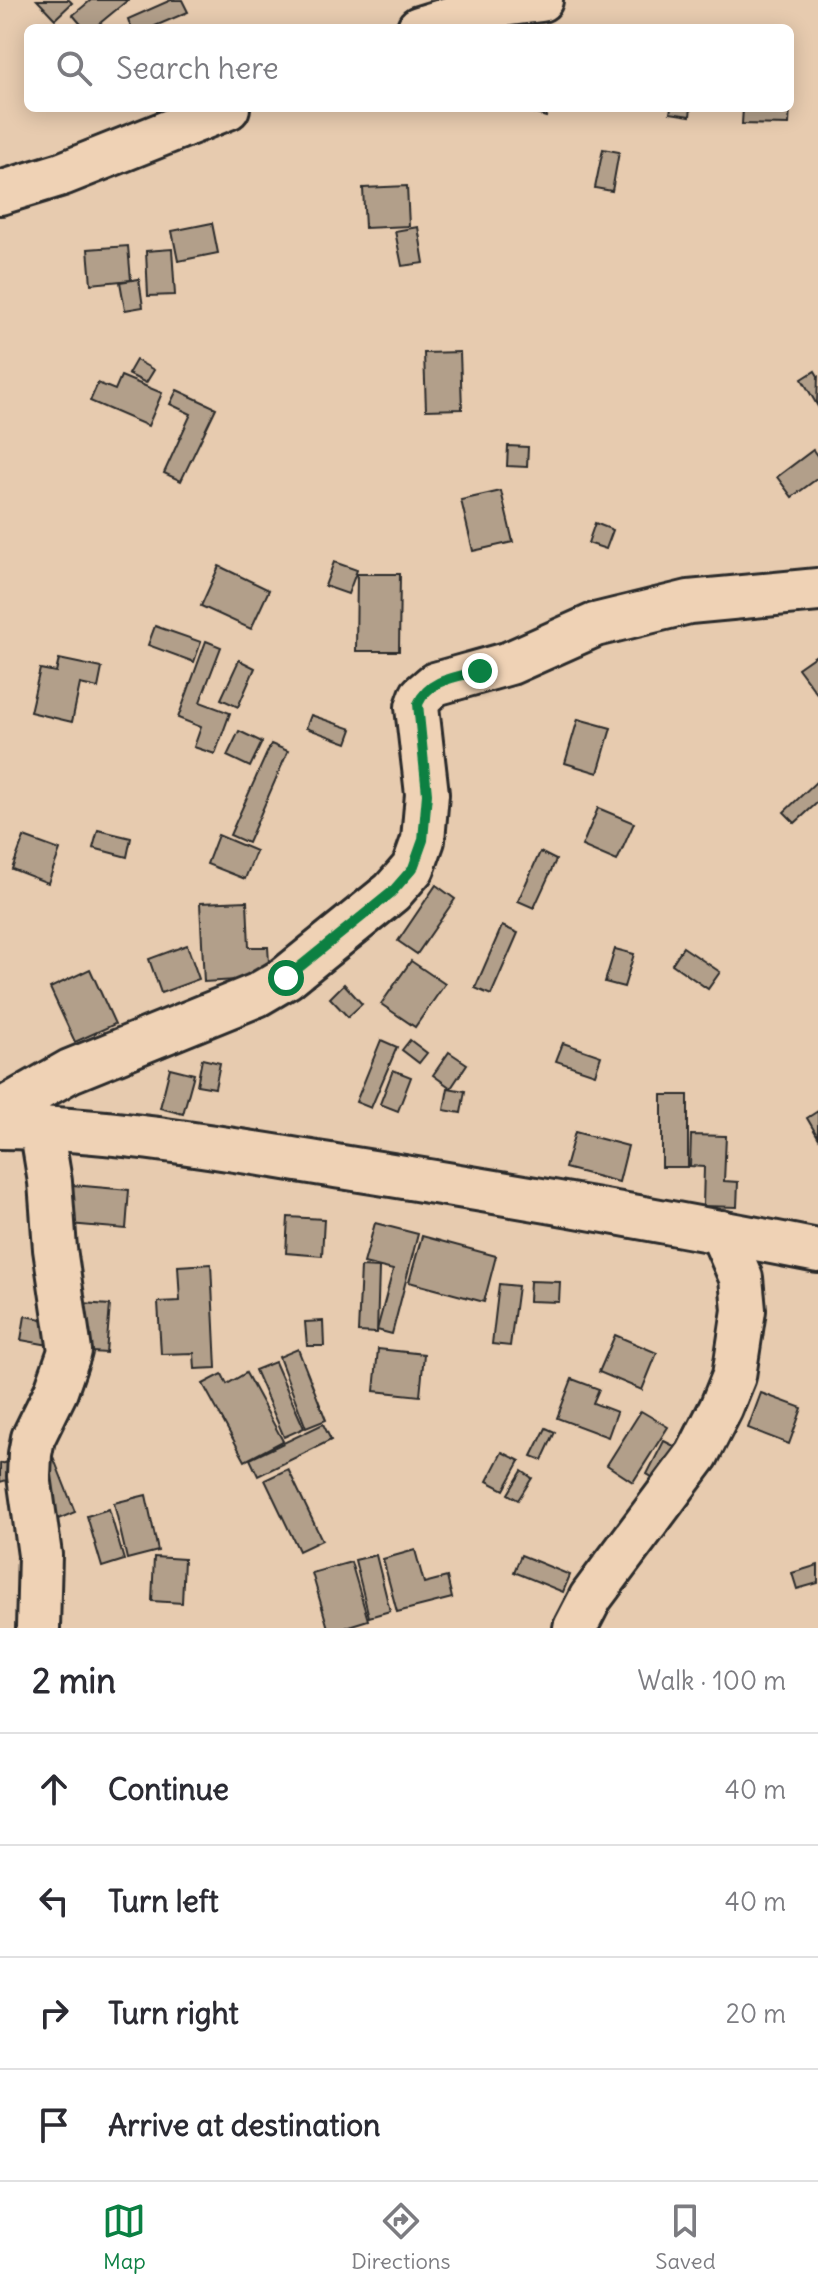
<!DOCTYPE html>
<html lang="en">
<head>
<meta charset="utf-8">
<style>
	body { margin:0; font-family:Delius,sans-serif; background:#f2f2f3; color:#2b2b33 }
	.stop { position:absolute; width:24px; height:24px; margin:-18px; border:6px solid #0b8043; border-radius:50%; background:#fff }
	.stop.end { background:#0b8043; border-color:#fff; box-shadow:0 2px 8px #0008 }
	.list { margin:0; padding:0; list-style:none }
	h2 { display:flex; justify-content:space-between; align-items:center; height:104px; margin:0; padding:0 32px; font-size:34px }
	h2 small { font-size:26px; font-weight:400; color:#7c7c81 }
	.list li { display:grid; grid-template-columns:52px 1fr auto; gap:24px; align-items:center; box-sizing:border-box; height:112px; padding:0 32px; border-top:2px solid #e1e1e2 }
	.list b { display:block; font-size:30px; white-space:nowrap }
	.list em { font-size:26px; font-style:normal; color:#7c7c81 }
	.icon { flex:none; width:44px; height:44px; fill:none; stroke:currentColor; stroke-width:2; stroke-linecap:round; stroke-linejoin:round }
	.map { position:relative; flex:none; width:818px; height:1628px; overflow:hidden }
	.search { position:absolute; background:#fff; box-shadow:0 4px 20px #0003; left:24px; right:24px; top:24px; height:88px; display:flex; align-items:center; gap:20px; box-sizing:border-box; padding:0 28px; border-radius:12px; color:#7c7c81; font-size:30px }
	.sheet { height:552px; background:#fff }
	nav { display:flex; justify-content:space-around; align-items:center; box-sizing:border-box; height:112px; border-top:2px solid #e1e1e2; background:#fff; font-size:22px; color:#7c7c81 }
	nav a { display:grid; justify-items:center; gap:4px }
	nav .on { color:#0b8043 }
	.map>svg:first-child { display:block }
	.building { fill:#b29f8a; stroke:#2b2b2b; stroke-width:2 }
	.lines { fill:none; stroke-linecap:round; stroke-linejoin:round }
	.minor-casing { stroke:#2b2b2b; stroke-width:48 }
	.minor { stroke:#efd2b5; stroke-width:42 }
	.route { stroke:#0b8043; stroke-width:10 }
</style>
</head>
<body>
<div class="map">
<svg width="818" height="1628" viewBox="0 0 818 1628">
	<rect width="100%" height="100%" fill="#e7cbaf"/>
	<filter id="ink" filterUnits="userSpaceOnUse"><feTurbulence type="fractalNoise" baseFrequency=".0125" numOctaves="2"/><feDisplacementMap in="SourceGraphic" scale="16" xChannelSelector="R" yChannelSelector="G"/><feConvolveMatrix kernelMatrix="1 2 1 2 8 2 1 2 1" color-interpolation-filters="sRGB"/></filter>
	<g filter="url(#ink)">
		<!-- building -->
		<g class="building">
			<polygon points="37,0 69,0 72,3 55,19"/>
			<polygon points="91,0 128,0 94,28 84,28 73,15"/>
			<polygon points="171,0 182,0 188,12 155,26 156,28 131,28 128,19"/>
			<polygon points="791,89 789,125 742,124 743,108 790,108"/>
			<polygon points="517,108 549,108 546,117"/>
			<polygon points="671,108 691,108 690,116 670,113"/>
			<polygon points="603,149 619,152 612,191 595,188"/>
			<polygon points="407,186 409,226 365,228 363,188"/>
			<polygon points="212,223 218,253 178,261 172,231"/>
			<polygon points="418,227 424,263 402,266 395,231"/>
			<polygon points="128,246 131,280 91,284 88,249"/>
			<polygon points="172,249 175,295 148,296 146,251"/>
			<polygon points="139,279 143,307 125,310 120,282"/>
			<polygon points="460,352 462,409 426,410 424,353"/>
			<polygon points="136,360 154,370 146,383 128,374"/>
			<polygon points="815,371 818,376 817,405 802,379"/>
			<polygon points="121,376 162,393 148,426 90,401 98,383 115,390"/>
			<polygon points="177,390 216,408 181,481 164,473 191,414 170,404"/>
			<polygon points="508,446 528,447 527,467 507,466"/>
			<polygon points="813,450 818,457 818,478 792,497 777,477"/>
			<polygon points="501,491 513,542 473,551 461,500"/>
			<polygon points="595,523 613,530 606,549 588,543"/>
			<polygon points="334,562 357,570 348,594 325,586"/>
			<polygon points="219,566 269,590 251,629 201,606"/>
			<polygon points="357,574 400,574 399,651 356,651"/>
			<polygon points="155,626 201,642 194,662 148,645"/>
			<polygon points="206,641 221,647 200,702 230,713 215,754 194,747 201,727 178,718"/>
			<polygon points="818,654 818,695 798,668"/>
			<polygon points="59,659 102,668 98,688 80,684 72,722 30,712 40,669 56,672"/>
			<polygon points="239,660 255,668 238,707 221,699"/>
			<polygon points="311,715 352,729 347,743 306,728"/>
			<polygon points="578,719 611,728 598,773 565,763"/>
			<polygon points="239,731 262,742 250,767 227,756"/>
			<polygon points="271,744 288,751 248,843 230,835"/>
			<polygon points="818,780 818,802 795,823 784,812"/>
			<polygon points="598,808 634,823 617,861 582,846"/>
			<polygon points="98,830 131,838 127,857 93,848"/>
			<polygon points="218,835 256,851 245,879 207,864"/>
			<polygon points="24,837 60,850 48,883 12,869"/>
			<polygon points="540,852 556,860 534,908 518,901"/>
			<polygon points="436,885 455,899 417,954 398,941"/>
			<polygon points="247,901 249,947 268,947 270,978 204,982 200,903"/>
			<polygon points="502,926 518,933 491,995 475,988"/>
			<polygon points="187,945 199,979 161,993 149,959"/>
			<polygon points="683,947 720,972 708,989 672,964"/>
			<polygon points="615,949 634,954 624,987 605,982"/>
			<polygon points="411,961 445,984 415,1027 381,1004"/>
			<polygon points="90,969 115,1024 75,1042 50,988"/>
			<polygon points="344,984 362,1004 348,1017 330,998"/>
			<polygon points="381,1040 397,1047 371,1108 356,1102"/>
			<polygon points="410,1040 427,1053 419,1063 402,1050"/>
			<polygon points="563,1043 601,1056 595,1074 556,1061"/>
			<polygon points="449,1052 467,1064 451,1088 433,1075"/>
			<polygon points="202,1059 220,1063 215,1088 197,1085"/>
			<polygon points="170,1068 194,1074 183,1114 160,1108"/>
			<polygon points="393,1070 411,1077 398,1111 380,1104"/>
			<polygon points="448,1088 465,1091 461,1113 444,1110"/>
			<rect x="662" y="1095" width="26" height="72"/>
			<polygon points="818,1111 818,1137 807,1118"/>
			<polygon points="575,1132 628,1146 619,1182 565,1168"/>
			<polygon points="691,1135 726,1136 724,1181 738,1182 737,1207 703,1206 704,1167 690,1166"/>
			<polygon points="61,1184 129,1190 126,1229 58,1223"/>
			<polygon points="288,1217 324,1219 322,1256 286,1253"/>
			<polygon points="375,1223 418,1234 392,1334 377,1330 393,1270 364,1263"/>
			<polygon points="422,1236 496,1256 484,1302 409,1282"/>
			<polygon points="211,1264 216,1368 195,1369 194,1353 161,1354 158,1302 180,1301 178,1266"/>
			<polygon points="361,1267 379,1268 377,1333 358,1332"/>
			<polygon points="530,1281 560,1282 559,1302 529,1301"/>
			<polygon points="499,1284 518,1286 510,1346 492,1344"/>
			<polygon points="82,1303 110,1305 106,1353 78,1351"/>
			<polygon points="25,1316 64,1323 60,1347 21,1340"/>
			<polygon points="323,1321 324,1346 307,1346 305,1322"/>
			<polygon points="615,1335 657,1353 642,1390 599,1372"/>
			<polygon points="298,1349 326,1420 306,1428 279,1357"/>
			<polygon points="378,1349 424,1354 420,1396 374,1391"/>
			<polygon points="275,1362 304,1428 284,1437 255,1370"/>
			<polygon points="246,1373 283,1441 245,1461 203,1384 222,1374 227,1384"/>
			<polygon points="572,1379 599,1389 593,1403 617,1412 608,1437 557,1418"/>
			<polygon points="761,1393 802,1408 789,1444 748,1428"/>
			<polygon points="641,1411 668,1427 633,1482 607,1465"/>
			<polygon points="323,1424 331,1440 258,1476 250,1459"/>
			<polygon points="546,1428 555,1432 542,1460 532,1456"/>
			<polygon points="664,1441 684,1451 666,1485 647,1474"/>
			<polygon points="502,1452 520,1461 504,1490 487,1481"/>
			<polygon points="52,1454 75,1512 56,1520 33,1461"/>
			<polygon points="17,1460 21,1476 0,1482 0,1464"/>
			<polygon points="288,1469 322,1540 299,1551 265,1480"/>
			<polygon points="522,1471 532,1478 518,1500 508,1494"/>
			<polygon points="146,1495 158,1551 127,1559 114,1503"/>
			<polygon points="109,1509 124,1560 102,1567 87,1516"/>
			<polygon points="415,1550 424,1583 447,1577 452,1598 397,1612 383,1559"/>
			<polygon points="376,1555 390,1611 369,1617 355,1560"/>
			<polygon points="521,1555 570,1575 563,1592 514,1572"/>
			<polygon points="154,1557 184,1559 182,1603 152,1601"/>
			<polygon points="351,1562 368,1620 342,1628 328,1628 312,1573"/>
			<polygon points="818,1565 818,1583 797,1589 792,1573"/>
		</g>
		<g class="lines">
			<defs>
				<g id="minor">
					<polyline points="419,28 487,7 541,0"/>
					<polyline points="0,193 62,174 228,108"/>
					<polyline points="0,1111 70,1071 257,995 286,978 392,892 413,868 423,840 427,794 417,707 421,696 435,684 510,663 595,625 689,602 818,590"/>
					<path d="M0,1127C116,1128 233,1150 348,1168C505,1193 662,1220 818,1251"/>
					<polyline points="38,1628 40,1555 29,1476 30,1454 33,1438 56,1391 70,1351 55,1249 50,1182 41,1127"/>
					<polyline points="575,1628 591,1597 697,1455 721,1408 734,1376 744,1310 741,1278 721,1232"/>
				</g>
			</defs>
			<!-- minor casing -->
			<use href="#minor" class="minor-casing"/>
			<!-- minor -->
			<use href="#minor" class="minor"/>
		</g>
	</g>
	<g class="lines" filter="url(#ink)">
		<!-- route -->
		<path class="route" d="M286,978L392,892L413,868L423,840L427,794L418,704C429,679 456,677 480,671"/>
	</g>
</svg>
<div class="stop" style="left:286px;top:978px"></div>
<div class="stop end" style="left:480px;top:671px"></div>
<div class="search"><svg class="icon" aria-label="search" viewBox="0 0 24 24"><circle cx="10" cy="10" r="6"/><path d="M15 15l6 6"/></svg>Search here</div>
</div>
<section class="sheet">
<h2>2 min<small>Walk · 100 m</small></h2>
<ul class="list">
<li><svg class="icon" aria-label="ahead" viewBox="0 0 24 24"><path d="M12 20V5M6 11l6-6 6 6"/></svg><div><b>Continue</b></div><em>40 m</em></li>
<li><svg class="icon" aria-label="left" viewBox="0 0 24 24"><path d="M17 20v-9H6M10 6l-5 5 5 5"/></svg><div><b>Turn left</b></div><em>40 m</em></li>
<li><svg class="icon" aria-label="right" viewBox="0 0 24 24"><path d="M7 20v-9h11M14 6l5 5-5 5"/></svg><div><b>Turn right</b></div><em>20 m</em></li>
<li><svg class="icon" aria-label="arrive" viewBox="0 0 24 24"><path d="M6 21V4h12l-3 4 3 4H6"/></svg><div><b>Arrive at destination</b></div></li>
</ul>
</section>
<nav>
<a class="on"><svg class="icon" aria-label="map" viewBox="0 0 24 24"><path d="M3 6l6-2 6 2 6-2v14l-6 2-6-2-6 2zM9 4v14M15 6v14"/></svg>Map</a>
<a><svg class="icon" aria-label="directions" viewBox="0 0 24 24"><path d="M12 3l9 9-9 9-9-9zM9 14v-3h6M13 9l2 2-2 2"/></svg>Directions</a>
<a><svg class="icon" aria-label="saved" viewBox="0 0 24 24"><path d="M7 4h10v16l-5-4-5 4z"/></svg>Saved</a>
</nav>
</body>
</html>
